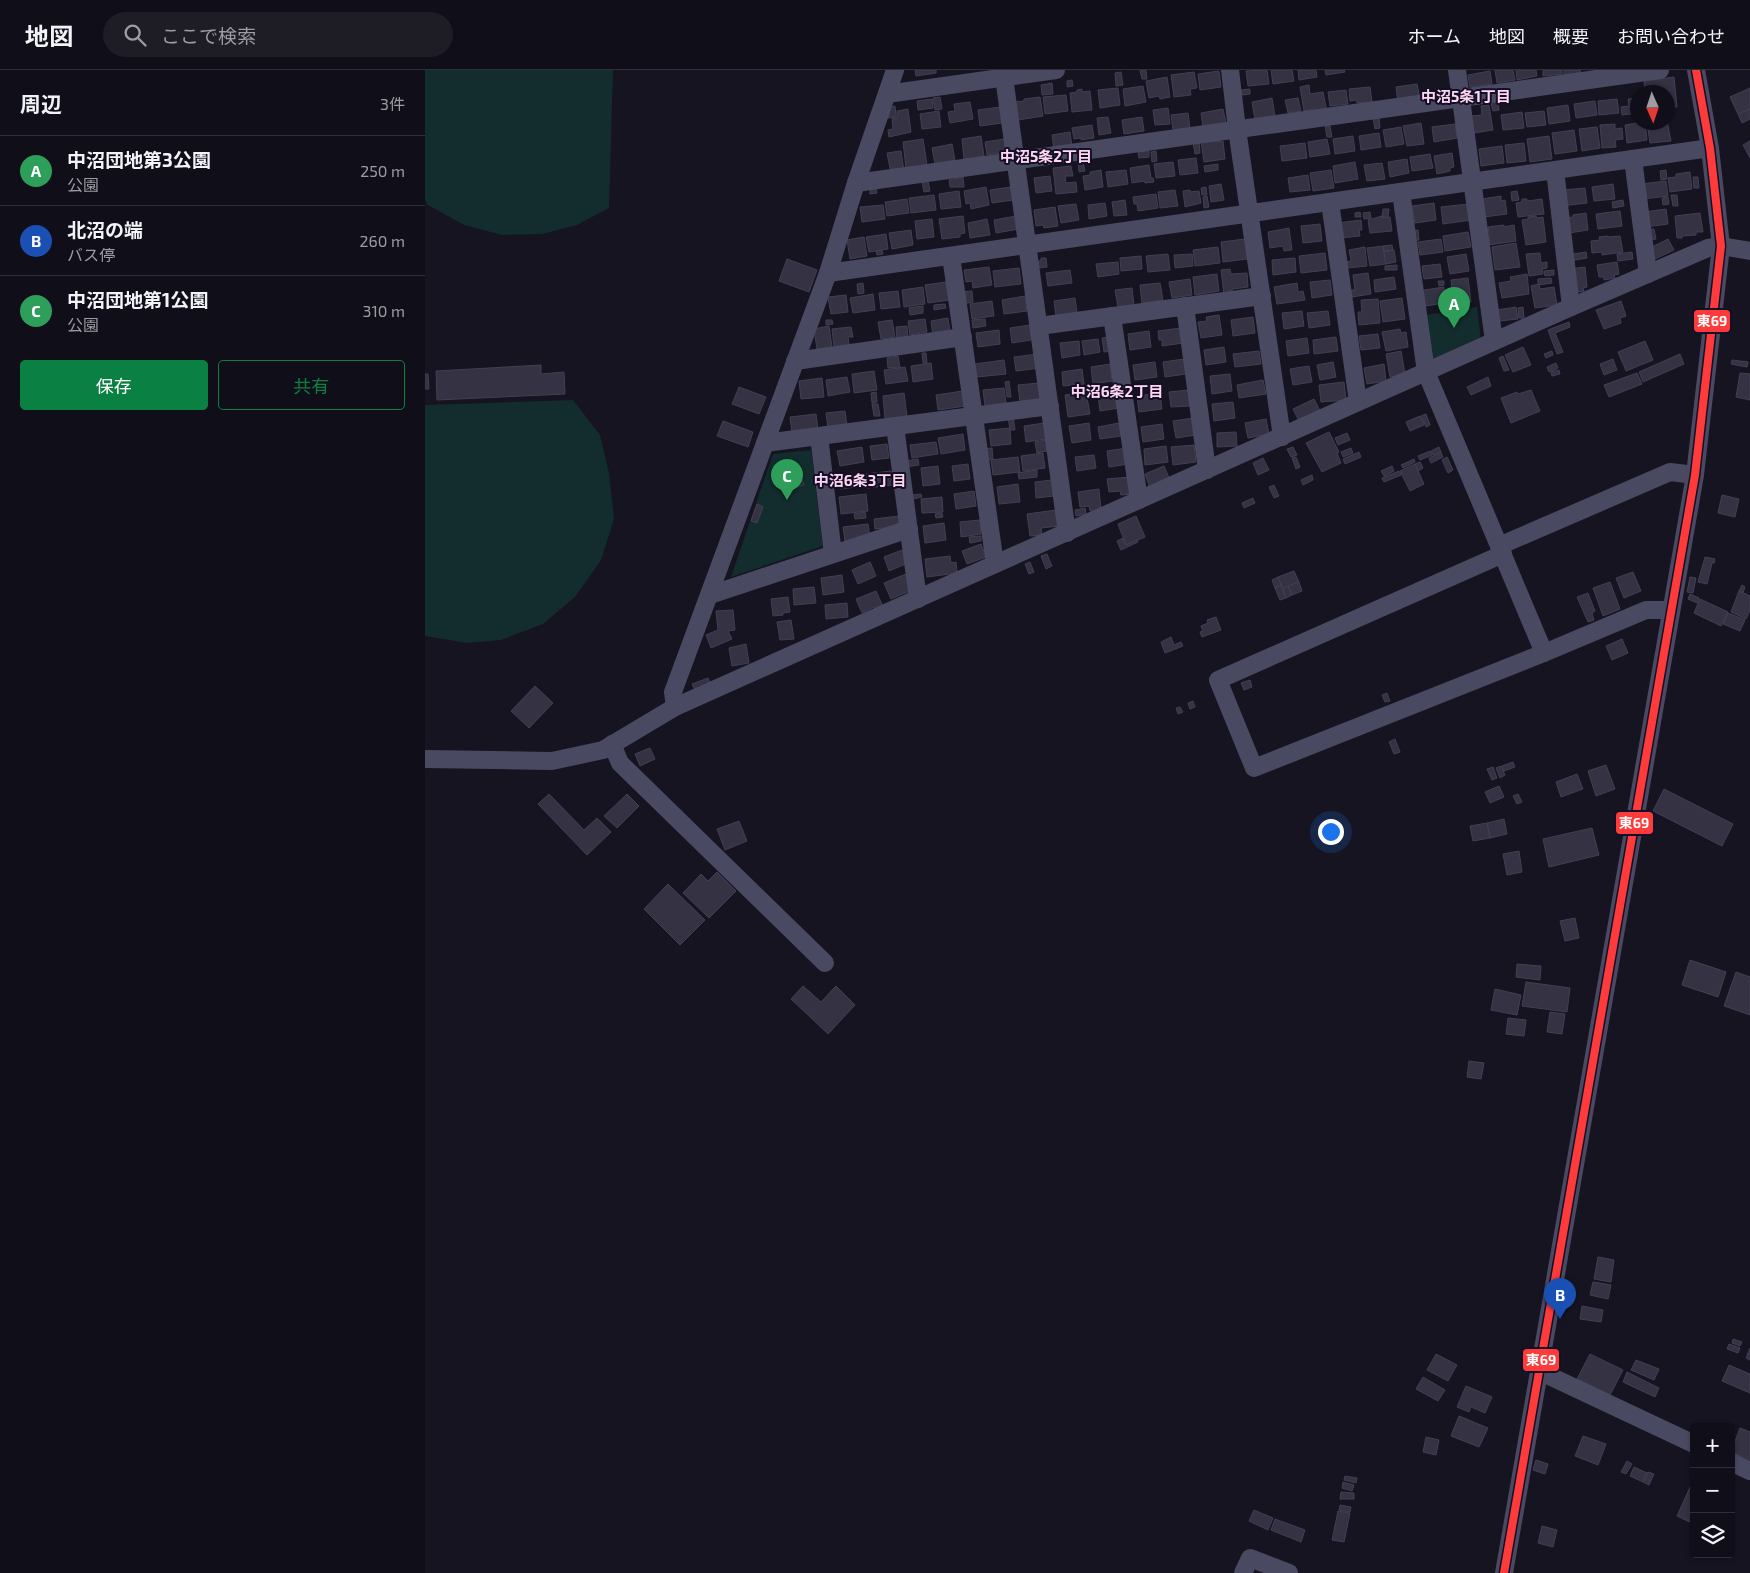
<!DOCTYPE html>
<html lang="ja">
<head>
<meta charset="utf-8">
<style>
	body { margin:0; font-family:"Exo 2","Noto Sans JP",sans-serif; background:#1e1d26; color:#f1f3f6 }
	.controls { position:absolute; right:15px; bottom:15px; display:grid; overflow:hidden; border-radius:5px; box-shadow:0 1px 4px #0004 }
	.controls button { width:45px; height:45px; display:grid; place-items:center; padding:0; border:0; border-bottom:1px solid #302f38; background:#100f19; color:#f1f3f6; font:25px sans-serif }
	.compass { position:absolute; left:1205px; top:15px; width:45px; height:45px; border-radius:50%; background:#100f19; box-shadow:0 1px 4px #0004; rotate:177deg }
	.you { position:absolute; left:905px; top:761px; width:18px; height:18px; margin:-12px; border:4px solid #fff; border-radius:50%; background:#1a73e8; box-shadow:0 0 0 8px #1a73e833 }
	.badge { display:grid; place-items:center; width:32px; height:32px; border-radius:50%; background:#0b8043; color:#fff; font-size:16px; font-weight:700 }
	.pin { position:absolute; translate:-50% -41px; filter:drop-shadow(0 1px 2px #0008) }
	.pin::after { content:''; position:absolute; top:26px; width:18px; height:15px; background:inherit; clip-path:polygon(0 0,100% 0,50% 100%) }
	.list { margin:0; padding:0; list-style:none }
	h2 { display:flex; justify-content:space-between; align-items:center; height:65px; margin:0; padding:0 20px; font-size:21px }
	h2 small { font-size:16px; font-weight:400; color:#9c9ca2 }
	.list li { display:grid; grid-template-columns:32px 1fr auto; gap:15px; align-items:center; box-sizing:border-box; height:70px; padding:0 20px; border-top:1px solid #302f38 }
	.list b { display:block; font-size:19px; white-space:nowrap }
	.list p { margin:0; font-size:16px; white-space:nowrap; color:#9c9ca2 }
	.list em { font-size:16px; font-style:normal; color:#9c9ca2 }
	.actions { display:flex; gap:10px; padding:15px 20px }
	.actions a { flex:1; padding:11px 0; border:1px solid #0b8043; border-radius:5px; text-align:center; font-size:18px; color:#0b8043 }
	.actions .main { background:#0b8043; color:#fff }
	.icon { flex:none; width:28px; height:28px; fill:none; stroke:currentColor; stroke-width:2; stroke-linecap:round; stroke-linejoin:round }
	.map { position:relative; flex:none; width:1325px; height:1503px; overflow:hidden }
	header { display:flex; align-items:center; gap:30px; box-sizing:border-box; height:70px; padding:0 25px; background:#100f19; border-bottom:1px solid #302f38 }
	header strong { font-size:24px }
	nav { display:flex; gap:28px; margin-inline-start:auto; font-size:18px }
	.search { width:350px; height:45px; background:#1e1d26; display:flex; align-items:center; gap:12px; box-sizing:border-box; padding:0 18px; border-radius:28px; color:#9c9ca2; font-size:19px }
	main { display:flex }
	aside { flex:1; background:#100f19 }
	.map>svg:first-child { display:block }
	.green { fill:#132c2d }
	.building { fill:#343243; stroke:#433f54 }
	.lines { fill:none; stroke-linecap:round; stroke-linejoin:round }
	.minor { stroke:#4a4962; stroke-width:18 }
	.bus-1-casing { stroke:#130f26; stroke-width:11 }
	.bus-1 { stroke:#ff3a3a; stroke-width:8 }
	.labels { text-anchor:middle; stroke-width:4; stroke-linejoin:round; paint-order:stroke }
	.neighbourhood-label { font-size:15px; font-weight:bold; fill:#ffd6f0; stroke:#130f26 }
	.line-badge { stroke:#130f26; stroke-width:2 }
	.badge-label { font-size:14px; text-anchor:middle; font-weight:bold; fill:#fff }
</style>
</head>
<body>
<header>
<strong>地図</strong>
<div class="search"><svg class="icon" aria-label="search" viewBox="0 0 24 24"><circle cx="10" cy="10" r="6"/><path d="M15 15l6 6"/></svg>ここで検索</div>
<nav><a>ホーム</a><a>地図</a><a>概要</a><a>お問い合わせ</a></nav>
</header>
<main>
<aside>
<h2>周辺<small>3件</small></h2>
<ul class="list">
<li><span class="badge" style="background:#2e9e5b">A</span><div><b>中沼団地第3公園</b><p>公園</p></div><em>250 m</em></li>
<li><span class="badge" style="background:#1a4fb4">B</span><div><b>北沼の端</b><p>バス停</p></div><em>260 m</em></li>
<li><span class="badge" style="background:#2e9e5b">C</span><div><b>中沼団地第1公園</b><p>公園</p></div><em>310 m</em></li>
</ul>
<div class="actions"><a class="main">保存</a><a>共有</a></div>
</aside>
<div class="map">
<svg width="1325" height="1503" viewBox="0 0 1325 1503">
	<rect width="100%" height="100%" fill="#161421"/>
	<!-- green -->
	<g class="green">
		<polygon points="0,0 188,0 184,138 152,155 117,164 77,165 39,155 3,135 0,130"/>
		<polygon points="1052,237 1056,270 1007,289 1001,245"/>
		<polygon points="148,330 175,365 184,403 189,449 176,490 150,527 118,554 76,570 42,573 0,566 0,335"/>
		<polygon points="386,380 398,476 306,507 348,384"/>
	</g>
	<!-- building -->
	<g class="building">
		<polygon points="490,0 511,0 511,3 491,6"/>
		<polygon points="715,0 721,0 722,9 717,9"/>
		<polygon points="842,0 844,14 823,16 821,1"/>
		<polygon points="846,0 867,0 869,11 848,14"/>
		<polygon points="873,0 891,0 892,7 874,10"/>
		<polygon points="900,0 919,0 920,2 901,5"/>
		<polygon points="1070,0 1088,0 1090,10 1072,13"/>
		<polygon points="1091,0 1111,0 1112,6 1092,10"/>
		<polygon points="1118,0 1137,0 1137,4 1118,6"/>
		<polygon points="1139,0 1155,0 1156,3 1139,5"/>
		<polygon points="794,1 796,17 775,20 773,4"/>
		<polygon points="1065,1 1067,14 1045,17 1043,5"/>
		<polygon points="696,2 698,15 691,16 690,3"/>
		<polygon points="769,2 772,18 765,19 766,25 749,27 746,5"/>
		<polygon points="742,7 745,27 735,29 734,26 724,28 721,11"/>
		<polygon points="1249,7 1252,37 1242,38 1242,22 1220,22 1219,11"/>
		<polygon points="647,10 648,16 642,17 642,11"/>
		<polygon points="627,13 628,24 617,25 616,15"/>
		<polygon points="992,14 995,29 973,33 971,17"/>
		<polygon points="884,15 885,24 898,22 902,42 890,44 889,39 879,41 875,17"/>
		<polygon points="718,16 721,32 700,36 698,19"/>
		<polygon points="945,17 947,32 932,33 932,30 925,31 924,19"/>
		<polygon points="693,18 695,35 675,38 673,20"/>
		<polygon points="1325,18 1325,39 1313,44 1305,27"/>
		<polygon points="657,19 657,22 665,21 667,40 647,42 645,23 652,22 652,20"/>
		<polygon points="825,19 825,24 817,25 816,20"/>
		<polygon points="921,20 923,34 905,36 903,22"/>
		<polygon points="641,25 643,41 620,44 618,27"/>
		<polygon points="515,27 517,39 510,40 508,28"/>
		<polygon points="615,27 618,46 593,50 590,32 599,31 599,29"/>
		<polygon points="847,28 850,46 830,50 827,32"/>
		<polygon points="873,28 876,41 863,43 860,30"/>
		<polygon points="1212,28 1212,43 1197,45 1196,37 1204,36 1203,29"/>
		<polygon points="507,29 508,38 493,40 492,31"/>
		<polygon points="1192,29 1194,43 1174,45 1173,31"/>
		<polygon points="1073,31 1074,40 1068,41 1066,33"/>
		<polygon points="1170,31 1172,45 1151,48 1149,34"/>
		<polygon points="545,32 548,49 525,53 523,42 530,41 529,34"/>
		<polygon points="1064,35 1068,60 1049,63 1045,46 1057,45 1056,36"/>
		<polygon points="1143,35 1145,51 1124,54 1122,38"/>
		<polygon points="470,36 471,47 463,48 465,37"/>
		<polygon points="575,37 577,53 555,56 553,40"/>
		<polygon points="743,38 745,54 730,55 728,40"/>
		<polygon points="483,39 486,62 464,67 463,60 468,59 467,49 472,48 472,41"/>
		<polygon points="798,39 801,53 778,57 776,43"/>
		<polygon points="1325,39 1325,49 1317,53 1313,44"/>
		<polygon points="514,41 516,57 497,59 495,44"/>
		<polygon points="1119,41 1121,55 1102,57 1100,43"/>
		<polygon points="1097,42 1099,58 1078,60 1076,45"/>
		<polygon points="763,43 765,58 748,60 746,45"/>
		<polygon points="683,47 686,63 674,65 672,48"/>
		<polygon points="717,47 719,61 699,64 697,50"/>
		<polygon points="954,47 955,58 950,59 948,48"/>
		<polygon points="1242,51 1246,71 1225,73 1222,52"/>
		<polygon points="1220,52 1222,70 1202,73 1200,55"/>
		<polygon points="996,53 999,74 982,76 978,56"/>
		<polygon points="1030,54 1032,68 1009,72 1007,57"/>
		<polygon points="1190,54 1190,59 1197,58 1198,69 1190,70 1191,77 1177,78 1175,55"/>
		<polygon points="667,55 669,68 656,70 656,68 649,69 647,58"/>
		<polygon points="900,56 905,56 907,67 902,67"/>
		<polygon points="976,57 979,74 961,77 958,60"/>
		<polygon points="1172,57 1175,78 1157,81 1154,59"/>
		<polygon points="1149,60 1152,81 1130,84 1127,63"/>
		<polygon points="645,62 647,77 629,80 627,65"/>
		<polygon points="954,63 956,77 936,80 934,66"/>
		<polygon points="556,66 559,86 539,89 537,69"/>
		<polygon points="928,66 930,81 910,84 908,69"/>
		<polygon points="1124,66 1127,89 1105,92 1102,69"/>
		<polygon points="498,69 502,95 481,98 478,72"/>
		<polygon points="579,69 581,82 562,85 560,72"/>
		<polygon points="791,69 791,72 798,71 800,89 779,92 776,71"/>
		<polygon points="902,69 905,84 885,87 883,72"/>
		<polygon points="1325,71 1325,88 1318,75"/>
		<polygon points="768,72 774,72 775,83 770,84"/>
		<polygon points="880,73 882,88 857,91 855,76"/>
		<polygon points="1099,73 1101,91 1082,93 1080,75"/>
		<polygon points="527,74 530,90 510,94 507,78"/>
		<polygon points="1077,76 1079,93 1056,96 1054,79"/>
		<polygon points="476,81 479,101 466,103 462,83"/>
		<polygon points="724,81 724,87 714,88 713,82"/>
		<polygon points="731,81 732,91 727,92 726,82"/>
		<polygon points="1027,83 1029,97 1025,98 1025,101 1012,104 1009,86"/>
		<polygon points="1005,84 1008,98 987,101 985,87"/>
		<polygon points="771,88 773,103 755,105 753,90"/>
		<polygon points="982,89 984,103 965,107 963,92"/>
		<polygon points="653,91 658,91 660,101 654,102"/>
		<polygon points="748,92 750,106 731,108 729,94"/>
		<polygon points="930,92 933,109 910,113 908,96"/>
		<polygon points="957,93 960,109 942,111 939,95"/>
		<polygon points="793,94 793,100 780,102 779,96"/>
		<polygon points="724,95 726,108 728,108 729,112 720,113 719,111 707,113 705,98"/>
		<polygon points="646,96 648,106 640,106 641,113 651,112 652,122 631,124 628,98"/>
		<polygon points="676,100 678,117 660,120 658,106 665,105 665,102"/>
		<polygon points="701,100 703,114 683,117 681,102"/>
		<polygon points="906,100 909,118 888,121 885,103"/>
		<polygon points="1241,100 1242,109 1236,110 1235,101"/>
		<polygon points="1265,102 1267,119 1245,122 1243,108 1251,107 1251,104"/>
		<polygon points="883,105 885,120 865,122 863,108"/>
		<polygon points="625,106 627,121 611,123 609,108"/>
		<polygon points="538,107 539,117 525,117 524,110"/>
		<polygon points="1268,107 1273,107 1274,118 1269,118"/>
		<polygon points="497,111 503,111 505,121 499,122"/>
		<polygon points="1241,111 1243,126 1218,129 1216,114"/>
		<polygon points="796,114 799,130 786,132 784,116"/>
		<polygon points="1188,114 1190,129 1169,131 1167,117"/>
		<polygon points="561,117 564,135 546,139 545,133 541,134 539,121"/>
		<polygon points="586,117 588,130 567,133 565,120"/>
		<polygon points="781,117 782,125 777,125 776,118"/>
		<polygon points="1160,118 1162,133 1136,136 1139,120"/>
		<polygon points="451,119 452,123 445,124 445,120"/>
		<polygon points="750,120 753,136 735,138 733,122"/>
		<polygon points="765,120 765,122 774,121 776,133 760,137 758,121"/>
		<polygon points="534,121 536,137 516,139 514,124"/>
		<polygon points="1092,121 1094,130 1087,131 1086,122"/>
		<polygon points="731,124 733,138 713,141 712,134 709,134 708,127"/>
		<polygon points="509,125 511,140 486,143 484,128"/>
		<polygon points="1246,125 1252,125 1253,136 1248,136"/>
		<polygon points="782,126 784,137 779,138 778,127"/>
		<polygon points="1076,126 1076,131 1080,130 1082,144 1059,147 1057,129"/>
		<polygon points="1243,127 1244,134 1238,135 1237,128"/>
		<polygon points="482,129 484,143 462,146 460,132"/>
		<polygon points="1097,129 1102,129 1102,131 1117,129 1119,144 1093,147 1091,133 1097,132"/>
		<polygon points="700,130 702,145 689,146 687,132"/>
		<polygon points="1198,130 1199,136 1188,138 1187,132"/>
		<polygon points="680,133 682,146 664,149 663,135"/>
		<polygon points="1009,133 1011,150 990,153 987,136"/>
		<polygon points="651,134 654,150 636,153 633,136"/>
		<polygon points="1044,134 1046,150 1018,154 1016,137"/>
		<polygon points="458,135 460,149 437,152 435,137"/>
		<polygon points="630,137 633,156 619,158 618,155 611,156 609,140"/>
		<polygon points="958,139 964,139 963,147 957,148"/>
		<polygon points="1241,139 1243,154 1221,157 1219,142"/>
		<polygon points="1195,141 1197,156 1173,159 1171,144"/>
		<polygon points="935,142 936,147 930,147 930,143"/>
		<polygon points="945,142 946,148 939,149 938,143"/>
		<polygon points="1161,143 1163,160 1144,163 1142,148 1148,147 1148,145"/>
		<polygon points="1275,143 1278,162 1271,162 1271,165 1257,166 1257,168 1252,168 1250,146"/>
		<polygon points="538,146 540,163 535,164 535,167 517,169 514,149"/>
		<polygon points="591,146 594,159 571,163 569,150"/>
		<polygon points="957,146 957,148 965,147 967,161 945,163 943,150"/>
		<polygon points="1111,146 1112,148 1118,147 1121,172 1101,175 1097,150 1103,149 1103,147"/>
		<polygon points="507,149 509,167 492,169 490,151"/>
		<polygon points="562,149 565,165 545,168 543,153"/>
		<polygon points="936,150 937,160 934,160 935,166 915,168 913,153"/>
		<polygon points="895,154 897,171 878,173 876,156"/>
		<polygon points="1079,155 1079,157 1089,155 1091,171 1063,175 1062,171 1065,171 1063,157"/>
		<polygon points="864,158 867,180 859,181 858,176 845,178 843,162"/>
		<polygon points="1229,159 1231,169 1219,171 1218,160"/>
		<polygon points="486,160 488,175 467,179 464,163"/>
		<polygon points="993,160 994,170 984,171 983,161"/>
		<polygon points="1043,162 1046,177 1020,181 1018,166"/>
		<polygon points="461,164 463,179 444,182 441,167"/>
		<polygon points="1183,166 1184,167 1195,166 1198,182 1177,185 1177,182 1167,183 1166,171 1175,170 1174,167"/>
		<polygon points="439,167 442,186 425,189 422,170"/>
		<polygon points="820,169 822,189 798,192 796,172"/>
		<polygon points="1016,169 1018,182 995,185 993,172"/>
		<polygon points="1243,169 1249,180 1228,190 1223,179"/>
		<polygon points="1091,173 1095,197 1070,200 1067,177"/>
		<polygon points="967,175 968,180 959,181 958,176"/>
		<polygon points="958,176 961,194 945,196 942,178"/>
		<polygon points="793,177 795,193 770,196 768,180"/>
		<polygon points="940,177 942,196 922,198 921,192 926,191 924,180"/>
		<polygon points="457,180 458,184 452,185 451,181"/>
		<polygon points="969,180 971,192 961,194 959,182"/>
		<polygon points="1161,182 1162,188 1144,191 1143,185"/>
		<polygon points="1207,182 1208,189 1193,191 1192,184"/>
		<polygon points="900,183 902,200 876,203 874,186"/>
		<polygon points="1115,183 1116,193 1122,192 1122,198 1117,199 1118,204 1104,206 1101,184"/>
		<polygon points="743,184 745,200 723,202 721,186"/>
		<polygon points="767,184 768,196 750,198 749,185"/>
		<polygon points="1041,184 1044,201 1025,204 1022,187"/>
		<polygon points="716,186 717,199 696,201 695,188"/>
		<polygon points="616,188 621,188 622,197 614,198 613,191 616,191"/>
		<polygon points="870,188 871,202 848,205 847,190"/>
		<polygon points="362,189 392,200 384,222 354,211"/>
		<polygon points="693,192 694,204 673,207 671,194"/>
		<polygon points="1192,192 1194,204 1189,205 1190,208 1179,210 1179,207 1174,207 1172,195"/>
		<polygon points="1015,194 1017,207 999,209 997,196"/>
		<polygon points="972,195 972,200 960,200 960,196"/>
		<polygon points="564,197 567,215 548,218 547,211 541,212 539,200"/>
		<polygon points="1160,197 1162,217 1158,218 1159,221 1152,222 1144,199"/>
		<polygon points="594,198 596,214 570,217 568,201"/>
		<polygon points="805,199 806,204 822,203 823,217 807,219 807,224 799,225 796,200"/>
		<polygon points="645,200 647,213 623,216 621,203"/>
		<polygon points="1129,200 1129,205 1120,206 1119,201"/>
		<polygon points="943,203 946,224 927,227 926,220 930,220 928,205"/>
		<polygon points="792,204 794,221 770,225 768,207"/>
		<polygon points="1102,204 1104,224 1077,228 1074,213 1086,211 1085,207"/>
		<polygon points="969,207 971,219 950,222 949,210"/>
		<polygon points="1043,208 1046,232 1029,234 1026,210"/>
		<polygon points="1126,208 1127,213 1113,215 1113,209"/>
		<polygon points="765,209 767,225 747,228 744,212"/>
		<polygon points="905,210 907,225 887,228 885,212"/>
		<polygon points="1013,211 1019,211 1019,215 1014,216"/>
		<polygon points="521,212 524,230 503,233 500,215"/>
		<polygon points="438,213 439,223 433,224 432,214"/>
		<polygon points="735,213 738,230 717,233 715,215"/>
		<polygon points="872,213 873,222 878,221 880,230 852,234 849,217"/>
		<polygon points="1114,214 1115,219 1129,217 1132,235 1110,238 1106,216"/>
		<polygon points="498,217 500,234 479,237 477,220"/>
		<polygon points="1019,217 1020,233 1000,236 993,221"/>
		<polygon points="707,218 709,235 693,237 690,220"/>
		<polygon points="473,221 475,237 456,239 454,223"/>
		<polygon points="547,221 548,232 538,234 536,222"/>
		<polygon points="448,224 450,240 428,243 425,228"/>
		<polygon points="421,225 423,242 406,244 403,227"/>
		<polygon points="600,226 602,241 579,244 577,230"/>
		<polygon points="650,228 652,243 631,246 629,231"/>
		<polygon points="977,228 980,249 958,252 955,231"/>
		<polygon points="953,229 955,253 934,255 933,242 937,242 936,230"/>
		<polygon points="567,231 569,246 547,249 545,234"/>
		<polygon points="1196,231 1201,246 1195,248 1196,253 1179,259 1171,240"/>
		<polygon points="520,234 521,238 509,240 509,235"/>
		<polygon points="498,236 498,243 485,245 484,238"/>
		<polygon points="1091,237 1093,249 1074,251 1072,240"/>
		<polygon points="1098,237 1099,248 1094,248 1093,238"/>
		<polygon points="877,241 879,256 859,259 857,243"/>
		<polygon points="903,241 905,255 884,258 882,243"/>
		<polygon points="794,245 797,265 776,268 773,252 782,251 781,247"/>
		<polygon points="828,247 830,263 808,266 806,250"/>
		<polygon points="523,248 525,263 508,266 506,251"/>
		<polygon points="500,249 502,262 485,265 483,251"/>
		<polygon points="560,249 561,256 548,258 547,250"/>
		<polygon points="401,250 407,250 408,254 401,255"/>
		<polygon points="467,250 470,267 456,269 453,252"/>
		<polygon points="1144,252 1145,257 1130,263 1138,282 1132,284 1123,260"/>
		<polygon points="605,255 606,270 587,273 585,258"/>
		<polygon points="404,256 407,277 392,279 389,259"/>
		<polygon points="482,256 483,269 472,271 471,257"/>
		<polygon points="426,257 428,267 423,267 424,275 409,277 407,259"/>
		<polygon points="756,258 758,273 737,276 737,270 734,270 733,261"/>
		<polygon points="975,259 976,263 981,262 983,277 961,281 957,262"/>
		<polygon points="574,260 575,274 553,277 551,263"/>
		<polygon points="724,261 726,277 705,280 703,264"/>
		<polygon points="953,264 955,278 936,280 934,266"/>
		<polygon points="686,267 688,281 679,282 677,268"/>
		<polygon points="911,267 913,281 889,284 888,270"/>
		<polygon points="882,268 884,283 863,286 861,271"/>
		<polygon points="673,269 675,282 659,285 657,271"/>
		<polygon points="654,271 655,285 637,288 635,273"/>
		<polygon points="1220,271 1228,290 1201,301 1193,282"/>
		<polygon points="799,277 801,292 781,295 779,280"/>
		<polygon points="1098,277 1106,295 1088,302 1080,285"/>
		<polygon points="834,281 836,294 810,297 808,284"/>
		<polygon points="976,281 980,304 965,307 961,284"/>
		<polygon points="1127,281 1128,285 1121,288 1119,284"/>
		<polygon points="497,283 501,283 502,293 498,293"/>
		<polygon points="613,284 615,298 591,301 589,287"/>
		<polygon points="1255,284 1259,294 1218,312 1214,302"/>
		<polygon points="473,286 475,297 463,298 462,288"/>
		<polygon points="1078,286 1084,300 1079,301 1074,288"/>
		<polygon points="759,289 761,304 740,307 738,292"/>
		<polygon points="1188,289 1192,300 1179,305 1175,294"/>
		<polygon points="579,290 581,304 552,307 550,294"/>
		<polygon points="1307,290 1323,292 1322,297 1306,294"/>
		<polygon points="730,292 732,307 710,310 708,295"/>
		<polygon points="908,292 911,307 895,310 892,295"/>
		<polygon points="506,293 508,309 488,312 486,296"/>
		<polygon points="1131,293 1133,298 1124,302 1122,297"/>
		<polygon points="685,294 687,311 668,314 666,297"/>
		<polygon points="959,294 961,311 942,314 939,298"/>
		<polygon points="116,295 116,304 139,302 140,324 12,330 11,301"/>
		<polygon points="884,296 887,312 868,315 865,299"/>
		<polygon points="480,297 483,311 461,314 459,300"/>
		<polygon points="657,299 659,314 638,316 637,302"/>
		<polygon points="1134,300 1135,304 1127,306 1126,302"/>
		<polygon points="449,301 452,320 429,323 427,304"/>
		<polygon points="1212,303 1217,314 1184,327 1179,315"/>
		<polygon points="1315,303 1325,304 1325,330 1311,327"/>
		<polygon points="0,304 3,304 4,319 0,319"/>
		<polygon points="805,304 807,321 787,324 785,306"/>
		<polygon points="422,307 425,322 403,326 401,310"/>
		<polygon points="1063,307 1066,316 1046,325 1042,317"/>
		<polygon points="397,308 399,327 376,329 374,311"/>
		<polygon points="838,310 841,324 814,328 812,315"/>
		<polygon points="584,311 586,327 582,327 580,312"/>
		<polygon points="919,312 921,330 896,332 894,315"/>
		<polygon points="614,313 616,330 595,332 593,315"/>
		<polygon points="314,317 341,327 334,344 307,334"/>
		<polygon points="579,318 581,333 560,336 558,320"/>
		<polygon points="764,320 766,336 746,337 744,322"/>
		<polygon points="1106,320 1115,341 1086,353 1076,328 1092,322 1093,324"/>
		<polygon points="538,321 540,336 513,340 511,325"/>
		<polygon points="692,321 694,338 675,341 673,324"/>
		<polygon points="451,322 452,332 447,333 446,323"/>
		<polygon points="661,322 665,344 643,347 640,325"/>
		<polygon points="479,323 482,346 460,349 458,326"/>
		<polygon points="735,323 737,339 714,342 712,326"/>
		<polygon points="889,329 895,341 874,351 868,339"/>
		<polygon points="808,332 810,348 789,351 787,334"/>
		<polygon points="447,334 453,334 455,346 449,346"/>
		<polygon points="420,341 422,356 403,358 401,343"/>
		<polygon points="391,344 393,360 367,363 365,347"/>
		<polygon points="1001,344 1005,355 1001,357 996,346"/>
		<polygon points="588,345 590,360 585,360 583,346"/>
		<polygon points="995,346 999,355 985,361 981,352"/>
		<polygon points="769,348 771,365 751,368 748,351"/>
		<polygon points="841,349 844,364 823,368 820,353"/>
		<polygon points="298,351 328,362 323,377 292,366"/>
		<polygon points="619,353 621,369 601,372 599,356"/>
		<polygon points="664,353 666,370 647,373 644,356"/>
		<polygon points="694,353 696,366 675,369 673,357"/>
		<polygon points="737,354 739,369 718,372 716,357"/>
		<polygon points="585,358 586,374 566,376 564,360"/>
		<polygon points="811,362 812,376 792,377 792,363"/>
		<polygon points="904,362 914,382 912,383 916,393 897,402 881,373"/>
		<polygon points="922,363 925,370 913,375 910,368"/>
		<polygon points="538,364 540,380 516,384 513,368"/>
		<polygon points="621,370 622,381 612,383 610,372"/>
		<polygon points="511,372 513,384 487,388 485,375"/>
		<polygon points="462,374 464,388 447,390 445,376"/>
		<polygon points="769,375 771,392 748,395 746,377"/>
		<polygon points="741,376 743,392 720,395 719,379"/>
		<polygon points="437,377 439,392 415,396 412,381"/>
		<polygon points="868,377 872,385 866,387 862,379"/>
		<polygon points="1014,377 1016,382 1008,385 1006,381"/>
		<polygon points="567,378 568,389 558,390 557,379"/>
		<polygon points="702,378 704,394 684,397 682,381"/>
		<polygon points="926,378 928,383 918,387 916,382"/>
		<polygon points="1005,381 1007,385 995,390 993,386"/>
		<polygon points="934,382 936,387 920,394 918,389"/>
		<polygon points="1016,382 1018,387 1006,393 1004,388"/>
		<polygon points="618,383 620,398 598,401 596,386"/>
		<polygon points="669,385 671,398 652,401 650,387"/>
		<polygon points="593,387 595,402 568,405 566,390"/>
		<polygon points="871,387 875,397 871,399 867,388"/>
		<polygon points="1022,387 1028,400 1023,403 1017,390"/>
		<polygon points="838,388 844,400 833,405 828,393"/>
		<polygon points="493,389 494,395 481,397 480,391"/>
		<polygon points="989,389 990,392 978,398 976,395"/>
		<polygon points="995,392 998,398 993,401 990,394"/>
		<polygon points="543,394 545,409 529,411 527,396"/>
		<polygon points="990,394 999,414 985,421 975,401"/>
		<polygon points="513,396 515,414 498,416 496,398"/>
		<polygon points="739,396 745,410 725,418 720,404"/>
		<polygon points="967,396 969,401 959,406 956,401"/>
		<polygon points="612,400 612,407 594,409 593,403"/>
		<polygon points="466,401 468,415 442,418 441,404"/>
		<polygon points="974,401 976,405 959,412 957,408"/>
		<polygon points="887,405 888,410 878,415 876,410"/>
		<polygon points="437,406 438,416 415,419 414,409"/>
		<polygon points="705,407 707,424 696,425 695,421 684,422 682,409"/>
		<polygon points="377,409 379,415 373,417 371,411"/>
		<polygon points="627,410 629,426 611,428 610,412"/>
		<polygon points="593,414 595,432 574,434 572,417"/>
		<polygon points="849,415 854,426 849,428 844,417"/>
		<polygon points="674,419 676,440 665,441 664,436 655,437 653,422"/>
		<polygon points="549,421 551,436 531,439 529,424"/>
		<polygon points="441,424 443,441 416,444 414,427"/>
		<polygon points="496,424 497,427 488,429 487,425"/>
		<polygon points="1297,425 1314,429 1310,447 1293,443"/>
		<polygon points="517,427 518,442 497,443 496,429"/>
		<polygon points="828,428 830,433 819,438 817,433"/>
		<polygon points="332,434 338,437 332,453 326,451"/>
		<polygon points="660,438 661,444 651,446 650,440"/>
		<polygon points="631,440 634,456 616,458 617,465 605,466 602,444"/>
		<polygon points="440,442 441,448 430,449 429,444"/>
		<polygon points="517,443 518,447 511,448 510,444"/>
		<polygon points="474,446 475,456 450,459 449,449"/>
		<polygon points="711,446 720,467 701,475 693,454"/>
		<polygon points="555,450 556,464 536,467 535,452"/>
		<polygon points="519,453 521,470 500,473 498,456"/>
		<polygon points="443,454 445,467 420,471 418,457"/>
		<polygon points="556,466 556,471 545,473 544,467"/>
		<polygon points="698,468 701,475 712,470 713,472 696,480 692,471"/>
		<polygon points="556,474 561,487 542,494 537,481"/>
		<polygon points="477,480 483,493 464,501 459,487"/>
		<polygon points="622,484 627,496 621,499 616,486"/>
		<polygon points="525,486 526,493 531,492 532,503 502,507 500,489"/>
		<polygon points="1280,487 1290,489 1289,493 1287,493 1282,514 1273,512"/>
		<polygon points="445,492 451,506 433,514 427,500"/>
		<polygon points="605,492 609,502 604,504 600,494"/>
		<polygon points="869,501 874,512 858,519 853,507"/>
		<polygon points="1208,502 1216,521 1199,528 1191,508"/>
		<polygon points="481,504 487,520 466,529 459,513"/>
		<polygon points="417,505 419,522 398,525 396,508"/>
		<polygon points="853,507 856,515 850,518 847,510"/>
		<polygon points="1265,507 1271,508 1268,523 1262,522"/>
		<polygon points="874,512 877,521 867,525 863,516"/>
		<polygon points="1185,512 1195,539 1178,546 1168,518"/>
		<polygon points="856,515 861,528 855,530 850,518"/>
		<polygon points="1317,515 1320,517 1318,523 1314,521"/>
		<polygon points="863,516 867,525 861,528 858,519"/>
		<polygon points="389,517 391,533 369,535 368,519"/>
		<polygon points="451,521 459,539 451,542 449,537 437,543 431,529"/>
		<polygon points="1314,521 1325,526 1325,540 1321,549 1306,542"/>
		<polygon points="1163,523 1170,541 1167,543 1169,550 1163,552 1152,527"/>
		<polygon points="1265,524 1274,528 1272,533 1263,529"/>
		<polygon points="363,527 365,542 358,543 358,545 348,546 346,529"/>
		<polygon points="1275,529 1303,542 1296,556 1269,543"/>
		<polygon points="422,533 423,547 401,549 400,535"/>
		<polygon points="308,540 310,560 303,561 307,569 286,578 281,565 293,560 291,541"/>
		<polygon points="1303,543 1320,550 1315,561 1298,554"/>
		<polygon points="791,547 796,560 777,567 775,562 778,561 776,556 783,553 782,550"/>
		<polygon points="366,550 369,569 355,570 352,552"/>
		<polygon points="746,567 749,575 756,572 758,576 740,583 736,572"/>
		<polygon points="1197,569 1203,583 1187,590 1181,576"/>
		<polygon points="321,574 324,593 307,596 304,578"/>
		<polygon points="283,608 286,615 271,622 267,614"/>
		<polygon points="825,610 827,617 819,620 816,613"/>
		<polygon points="110,616 128,633 104,658 86,641"/>
		<polygon points="962,623 965,631 960,632 957,625"/>
		<polygon points="768,631 770,637 765,639 763,633"/>
		<polygon points="755,637 758,642 753,644 751,638"/>
		<polygon points="970,669 975,682 969,684 964,672"/>
		<polygon points="225,678 230,689 215,696 210,684"/>
		<polygon points="1088,692 1090,697 1079,701 1077,696"/>
		<polygon points="1181,695 1190,719 1171,726 1163,701"/>
		<polygon points="1076,696 1080,705 1075,708 1071,698"/>
		<polygon points="1068,697 1072,708 1067,710 1062,699"/>
		<polygon points="1152,704 1158,719 1136,727 1131,712"/>
		<polygon points="1074,716 1079,727 1065,733 1060,722"/>
		<polygon points="1239,719 1308,754 1297,776 1228,741"/>
		<polygon points="124,724 159,760 172,748 186,762 162,785 113,734"/>
		<polygon points="202,724 214,736 192,758 179,746"/>
		<polygon points="1093,724 1097,732 1092,734 1088,726"/>
		<polygon points="1079,749 1082,764 1065,768 1062,753"/>
		<polygon points="314,751 322,771 300,780 292,759"/>
		<polygon points="1062,753 1065,768 1048,771 1045,756"/>
		<polygon points="1167,758 1174,785 1124,797 1118,769"/>
		<polygon points="1094,781 1097,802 1082,805 1078,784"/>
		<polygon points="292,802 311,821 284,848 258,823 276,804 283,811"/>
		<polygon points="243,814 280,850 255,875 219,839"/>
		<polygon points="1150,848 1154,868 1140,871 1135,851"/>
		<polygon points="1265,890 1301,902 1293,927 1257,915"/>
		<polygon points="1092,894 1116,896 1115,910 1091,907"/>
		<polygon points="1311,902 1325,907 1325,945 1299,936"/>
		<polygon points="1101,912 1145,918 1142,942 1097,936"/>
		<polygon points="378,916 396,932 411,916 430,935 403,964 366,929"/>
		<polygon points="1070,919 1096,925 1092,945 1066,940"/>
		<polygon points="1125,942 1140,944 1137,964 1122,962"/>
		<polygon points="1083,948 1101,950 1099,966 1081,964"/>
		<polygon points="1044,991 1059,993 1056,1009 1042,1007"/>
		<polygon points="1173,1187 1189,1190 1186,1212 1169,1209"/>
		<polygon points="1168,1212 1186,1215 1183,1229 1165,1225"/>
		<polygon points="1157,1236 1178,1240 1176,1252 1155,1249"/>
		<polygon points="1308,1269 1317,1272 1315,1276 1307,1273"/>
		<polygon points="1304,1274 1315,1278 1313,1283 1302,1279"/>
		<polygon points="1325,1278 1325,1290 1321,1288"/>
		<polygon points="1011,1284 1032,1295 1023,1311 1002,1300"/>
		<polygon points="1165,1284 1198,1300 1185,1325 1152,1309"/>
		<polygon points="1211,1290 1234,1299 1229,1310 1206,1300"/>
		<polygon points="1304,1295 1325,1304 1325,1323 1297,1311"/>
		<polygon points="1202,1302 1234,1318 1230,1327 1198,1312"/>
		<polygon points="998,1307 1020,1320 1013,1331 991,1319"/>
		<polygon points="1041,1316 1067,1327 1060,1343 1046,1337 1044,1342 1032,1337"/>
		<polygon points="1034,1346 1063,1358 1054,1377 1026,1366"/>
		<polygon points="1315,1358 1325,1362 1325,1390 1306,1382"/>
		<polygon points="1158,1366 1181,1374 1173,1395 1150,1386"/>
		<polygon points="1001,1367 1014,1370 1011,1385 998,1382"/>
		<polygon points="1111,1390 1123,1394 1120,1404 1108,1400"/>
		<polygon points="1202,1391 1207,1394 1201,1404 1196,1402"/>
		<polygon points="1209,1397 1222,1403 1218,1412 1205,1406"/>
		<polygon points="1223,1402 1229,1404 1224,1415 1218,1412"/>
		<polygon points="920,1406 932,1408 931,1413 919,1410"/>
		<polygon points="918,1412 929,1415 927,1421 917,1418"/>
		<polygon points="1267,1413 1269,1414 1269,1454 1252,1446"/>
		<polygon points="916,1422 929,1423 929,1429 915,1429"/>
		<polygon points="915,1435 926,1437 925,1442 914,1440"/>
		<polygon points="829,1440 848,1448 843,1460 824,1451"/>
		<polygon points="913,1441 925,1443 919,1472 907,1470"/>
		<polygon points="850,1449 880,1460 876,1472 846,1460"/>
		<polygon points="1117,1456 1132,1460 1128,1477 1113,1473"/>
	</g>
	<g class="lines">
		<!-- minor -->
		<g class="minor">
			<polyline points="805,0 812,59 857,367"/>
			<polyline points="1032,0 1069,271"/>
			<polyline points="579,7 642,463"/>
			<polyline points="462,24 631,0"/>
			<polyline points="1208,89 1223,204"/>
			<polyline points="1130,100 1146,237"/>
			<polyline points="431,113 1235,0"/>
			<polyline points="976,122 1001,302 1119,583"/>
			<polyline points="905,132 933,332"/>
			<polyline points="526,186 570,494"/>
			<polyline points="403,203 1285,78"/>
			<polyline points="760,236 782,400"/>
			<polyline points="687,246 714,430"/>
			<polyline points="614,256 837,226"/>
			<polyline points="370,291 538,267"/>
			<polyline points="470,356 493,529"/>
			<polyline points="394,366 408,484"/>
			<polyline points="340,373 625,336"/>
			<polyline points="1074,476 1245,402 1270,405"/>
			<polyline points="1078,484 793,610 829,698 1119,583 1221,540 1245,540"/>
			<polyline points="285,525 484,459"/>
			<polyline points="250,637 248,622 403,203 431,113 470,0"/>
			<polyline points="187,674 195,693 400,893"/>
			<polyline points="0,689 127,691 178,680 250,637 1146,237 1283,178 1296,176 1325,181"/>
			<polyline points="1114,1301 1269,1374"/>
			<polyline points="1306,1392 1325,1401"/>
			<polyline points="818,1503 825,1488 864,1503"/>
			<polyline points="1079,1503 1270,405 1296,176 1285,78 1271,0"/>
		</g>
		<defs>
			<polyline id="bus-1" points="1079,1503 1270,405 1296,176 1285,78 1271,0"/>
		</defs>
		<!-- bus-1 casing -->
		<use href="#bus-1" class="bus-1-casing"/>
		<!-- bus-1 -->
		<use href="#bus-1" class="bus-1"/>
	</g>
	<g class="labels">
		<!-- neighbourhood labels -->
		<g class="neighbourhood-label">
			<text x="1041" y="32">中沼5条1丁目</text>
			<text x="621" y="92">中沼5条2丁目</text>
			<text x="692" y="327">中沼6条2丁目</text>
			<text x="435" y="416">中沼6条3丁目</text>
		</g>
	</g>
	<g class="line-badge">
		<rect x="1268" y="239" width="38" height="24" rx="5" fill="#ff3a3a"/>
		<rect x="1190" y="741" width="39" height="24" rx="5" fill="#ff3a3a"/>
		<rect x="1097" y="1278" width="38" height="24" rx="5" fill="#ff3a3a"/>
	</g>
	<g class="badge-label">
		<text x="1287" y="256">東69</text>
		<text x="1209" y="758">東69</text>
		<text x="1116" y="1295">東69</text>
	</g>
</svg>
<div class="controls">
<button>+</button>
<button>−</button>
<button><svg class="icon" aria-label="layers" viewBox="0 0 24 24"><path d="M12 4l9 5-9 5-9-5zM3 14l9 5 9-5"/></svg></button>
</div>
<svg class="compass" viewBox="-18 -18 36 36"><path d="M0-13l5 13h-10z" fill="#e53935"/><path d="M0 13l5-13h-10z" fill="#9c9ca2"/></svg>
<div class="you"></div>
<div class="pin badge" style="left:1029px;top:258px;background:#2e9e5b">A</div>
<div class="pin badge" style="left:1135px;top:1249px;background:#1a4fb4">B</div>
<div class="pin badge" style="left:362px;top:430px;background:#2e9e5b">C</div>
</div>
</main>
</body>
</html>
